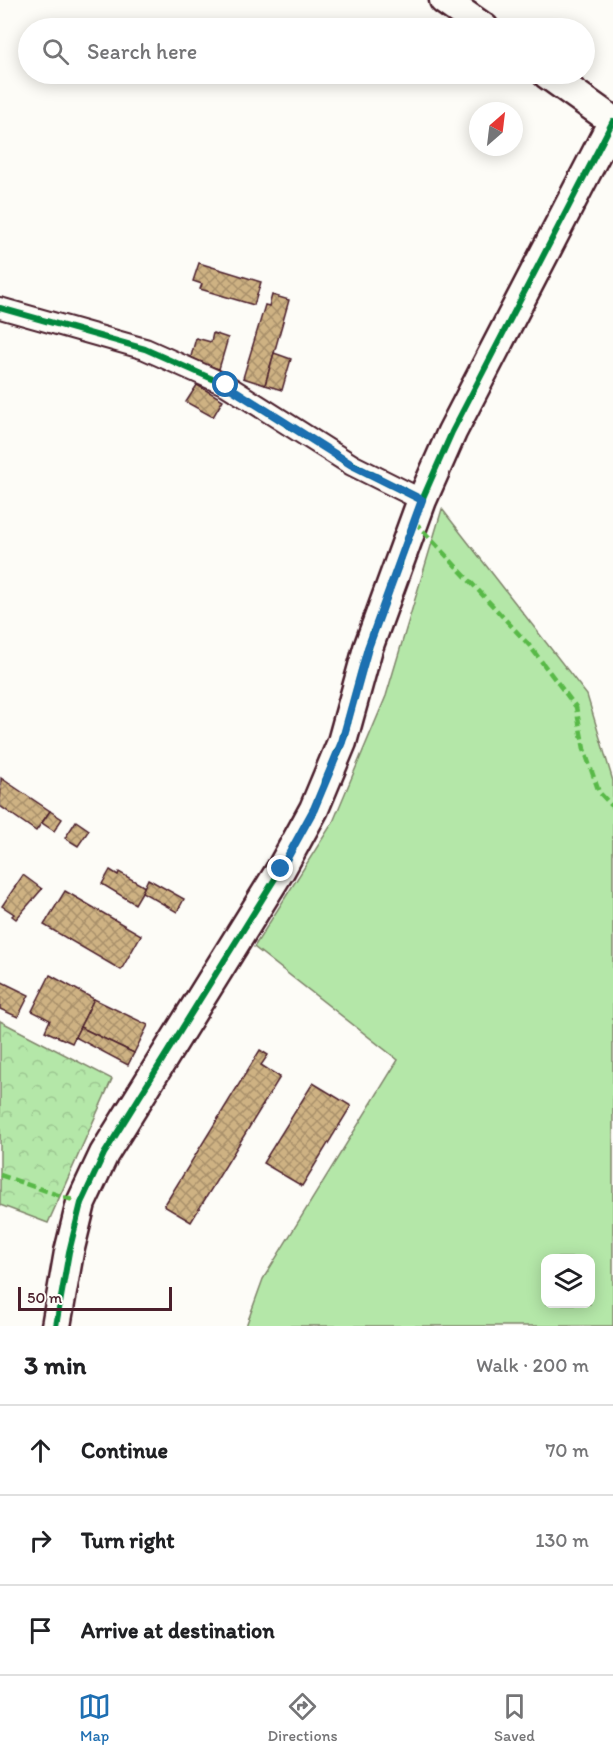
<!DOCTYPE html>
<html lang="en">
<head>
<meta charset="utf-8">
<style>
	body { margin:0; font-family:Itim,sans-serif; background:#f6f6f6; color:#202124 }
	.controls { position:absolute; right:18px; bottom:18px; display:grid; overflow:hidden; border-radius:12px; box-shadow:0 3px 15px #0003 }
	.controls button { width:54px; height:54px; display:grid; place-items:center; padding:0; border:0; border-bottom:2px solid #e0e0e0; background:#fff; color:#202124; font:30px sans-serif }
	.compass { position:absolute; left:469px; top:102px; width:54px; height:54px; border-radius:50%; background:#fff; box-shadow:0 3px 15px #0003; rotate:28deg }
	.scale { position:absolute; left:18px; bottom:15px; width:154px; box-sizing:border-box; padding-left:6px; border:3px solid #4a1f2b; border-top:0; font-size:16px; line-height:21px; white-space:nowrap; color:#4a1f2b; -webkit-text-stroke:4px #fdfcf7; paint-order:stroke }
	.stop { position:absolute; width:18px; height:18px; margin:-14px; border:4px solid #1f6fb2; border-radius:50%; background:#fff }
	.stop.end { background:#1f6fb2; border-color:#fff; box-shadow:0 2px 6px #0008 }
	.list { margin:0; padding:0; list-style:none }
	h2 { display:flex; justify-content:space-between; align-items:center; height:78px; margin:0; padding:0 24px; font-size:26px }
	h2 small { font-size:20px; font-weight:400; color:#757577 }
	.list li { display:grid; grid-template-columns:39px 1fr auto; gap:18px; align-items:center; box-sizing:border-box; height:90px; padding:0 24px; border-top:2px solid #e0e0e0 }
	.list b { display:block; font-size:22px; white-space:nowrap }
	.list em { font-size:20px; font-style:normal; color:#757577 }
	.icon { flex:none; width:33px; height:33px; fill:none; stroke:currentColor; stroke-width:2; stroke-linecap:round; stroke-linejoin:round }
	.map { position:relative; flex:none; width:613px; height:1326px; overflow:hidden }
	.search { position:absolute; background:#fff; box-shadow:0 3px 15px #0003; left:18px; right:18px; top:18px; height:66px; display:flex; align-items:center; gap:15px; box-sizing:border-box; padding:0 21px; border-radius:33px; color:#757577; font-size:22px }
	.sheet { height:348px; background:#fff }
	nav { display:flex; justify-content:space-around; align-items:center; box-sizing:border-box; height:84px; border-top:2px solid #e0e0e0; background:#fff; font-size:16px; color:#757577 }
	nav a { display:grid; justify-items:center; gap:3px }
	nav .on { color:#1f6fb2 }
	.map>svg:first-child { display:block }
	.green { fill:#b4e7a8; stroke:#7f836a; stroke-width:1.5; fill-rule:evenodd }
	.forest { fill:url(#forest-crowns); stroke:#7f836a; stroke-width:1.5 }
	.building { fill:url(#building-cross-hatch); stroke:#4a1f2b; stroke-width:1.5 }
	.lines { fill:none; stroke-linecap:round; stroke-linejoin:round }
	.street-casing { stroke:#4a1f2b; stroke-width:24 }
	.secondary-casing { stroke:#4a1f2b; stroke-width:33 }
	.street { stroke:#fdfcf7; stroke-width:20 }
	.secondary { stroke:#fdfcf7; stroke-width:28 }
	.quiet { stroke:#58b947; stroke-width:4.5; stroke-dasharray:9 4.5; stroke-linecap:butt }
	.cycleway-casing { stroke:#fdfcf7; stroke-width:10 }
	.cycleway { stroke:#00873e; stroke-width:6 }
	.route { stroke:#1f6fb2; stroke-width:8 }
</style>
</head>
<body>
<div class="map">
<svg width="613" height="1326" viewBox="0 0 613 1326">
	<defs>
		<pattern id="forest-crowns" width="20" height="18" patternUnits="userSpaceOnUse" patternTransform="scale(1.5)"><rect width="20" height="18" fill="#b4e7a8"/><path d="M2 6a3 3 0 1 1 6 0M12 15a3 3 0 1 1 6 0" fill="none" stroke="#9cc691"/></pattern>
		<pattern id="building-cross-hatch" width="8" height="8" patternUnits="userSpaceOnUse" patternTransform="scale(1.5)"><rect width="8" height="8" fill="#ceb283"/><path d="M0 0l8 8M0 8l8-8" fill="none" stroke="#a9906b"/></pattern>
	</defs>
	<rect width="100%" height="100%" fill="#fdfcf7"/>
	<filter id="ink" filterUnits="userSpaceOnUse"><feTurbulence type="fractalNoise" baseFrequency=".0167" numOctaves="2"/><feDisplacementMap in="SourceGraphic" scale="12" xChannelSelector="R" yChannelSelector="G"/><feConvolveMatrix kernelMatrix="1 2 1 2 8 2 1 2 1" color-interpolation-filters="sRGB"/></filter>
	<g filter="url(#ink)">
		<!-- green -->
		<path class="green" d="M442,509L587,695L613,781V1326H246L263,1279L398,1060L254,947L333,822L386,696ZM546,1258H590V1304H546Z"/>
		<!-- forest -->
		<polygon class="forest" points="0,1021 112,1079 48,1223 0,1205"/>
		<!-- building -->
		<g class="building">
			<polygon points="199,263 261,282 254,305 200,289 202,284 193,281"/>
			<polygon points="272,295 289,300 265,385 243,378 265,305 269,306"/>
			<polygon points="213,333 228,338 219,369 190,360 196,338 211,342"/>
			<polygon points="274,353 291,359 282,390 265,385"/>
			<polygon points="197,385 223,400 213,417 186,402"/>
			<polygon points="1,778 50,811 36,831 0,806"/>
			<polygon points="50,811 62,819 54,831 42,823"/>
			<polygon points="76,821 89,830 78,846 65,838"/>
			<polygon points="110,870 118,875 119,872 145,887 135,904 102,884"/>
			<polygon points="23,875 42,889 16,919 12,916 14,914 2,906"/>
			<polygon points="148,879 184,899 177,912 142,892"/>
			<polygon points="65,891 141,935 121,970 44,925"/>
			<polygon points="50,975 94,999 72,1043 45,1031 50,1020 32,1011"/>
			<polygon points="0,981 29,995 18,1017 0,1009"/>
			<polygon points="94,999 148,1025 134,1053 80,1027"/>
			<polygon points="80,1027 134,1053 128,1065 75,1037"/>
			<polygon points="260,1050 268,1055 261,1065 280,1077 191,1222 164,1206"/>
			<polygon points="313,1083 351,1106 302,1186 263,1163"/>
		</g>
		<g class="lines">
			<defs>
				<polyline id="street" points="0,308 145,349 226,385 352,465 422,500"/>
				<g id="secondary">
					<polyline points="444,0 484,28"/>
					<polyline points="547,74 613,121"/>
					<polyline points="56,1326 69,1252 81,1203 104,1154 281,869 314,809 342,742 368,648 422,500 452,432 613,121"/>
				</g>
			</defs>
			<!-- street casing -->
			<use href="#street" class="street-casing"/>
			<!-- secondary casing -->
			<use href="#secondary" class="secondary-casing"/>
			<!-- street -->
			<use href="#street" class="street"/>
			<!-- secondary -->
			<use href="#secondary" class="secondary"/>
			<!-- quiet -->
			<g class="quiet">
				<polyline points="414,521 529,645 576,707 584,749 599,792 613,807"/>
				<polyline points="0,1175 81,1203"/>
			</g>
			<defs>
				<g id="cycleway">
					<polyline points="0,308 145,349 226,385 352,465 422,500"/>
					<polyline points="56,1326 69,1252 81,1203 104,1154 281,869 314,809 342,742 368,648 422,500 452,432 613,121"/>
				</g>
			</defs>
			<!-- cycleway casing -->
			<use href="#cycleway" class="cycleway-casing"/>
			<!-- cycleway -->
			<use href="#cycleway" class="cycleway"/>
		</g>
	</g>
	<g class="lines" filter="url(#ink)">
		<!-- route -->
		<polyline class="route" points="226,385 352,465 422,500 368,648 342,742 314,809 281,869"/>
	</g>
</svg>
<div class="controls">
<button><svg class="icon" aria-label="layers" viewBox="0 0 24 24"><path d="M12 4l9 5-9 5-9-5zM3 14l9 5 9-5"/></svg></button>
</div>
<svg class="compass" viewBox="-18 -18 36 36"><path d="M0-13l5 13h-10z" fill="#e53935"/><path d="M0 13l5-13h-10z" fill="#757577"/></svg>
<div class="scale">50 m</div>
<div class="stop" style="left:226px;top:385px"></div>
<div class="stop end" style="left:281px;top:869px"></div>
<div class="search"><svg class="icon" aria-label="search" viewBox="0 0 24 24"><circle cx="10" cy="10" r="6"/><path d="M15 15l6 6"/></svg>Search here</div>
</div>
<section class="sheet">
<h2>3 min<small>Walk · 200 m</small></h2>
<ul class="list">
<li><svg class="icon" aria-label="ahead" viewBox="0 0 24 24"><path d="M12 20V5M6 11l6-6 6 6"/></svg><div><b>Continue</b></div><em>70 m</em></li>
<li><svg class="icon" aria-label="right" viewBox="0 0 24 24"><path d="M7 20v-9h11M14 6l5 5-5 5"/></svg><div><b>Turn right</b></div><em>130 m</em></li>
<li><svg class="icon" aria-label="arrive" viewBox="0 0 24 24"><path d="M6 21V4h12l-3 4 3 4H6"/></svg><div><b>Arrive at destination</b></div></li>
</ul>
</section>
<nav>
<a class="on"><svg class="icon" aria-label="map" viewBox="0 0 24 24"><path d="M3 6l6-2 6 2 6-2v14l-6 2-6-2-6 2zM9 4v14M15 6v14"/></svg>Map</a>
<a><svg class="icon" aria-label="directions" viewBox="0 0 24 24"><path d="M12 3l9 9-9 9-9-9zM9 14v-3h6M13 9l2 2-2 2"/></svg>Directions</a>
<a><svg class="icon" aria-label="saved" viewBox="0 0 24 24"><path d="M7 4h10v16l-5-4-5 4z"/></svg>Saved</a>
</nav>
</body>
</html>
